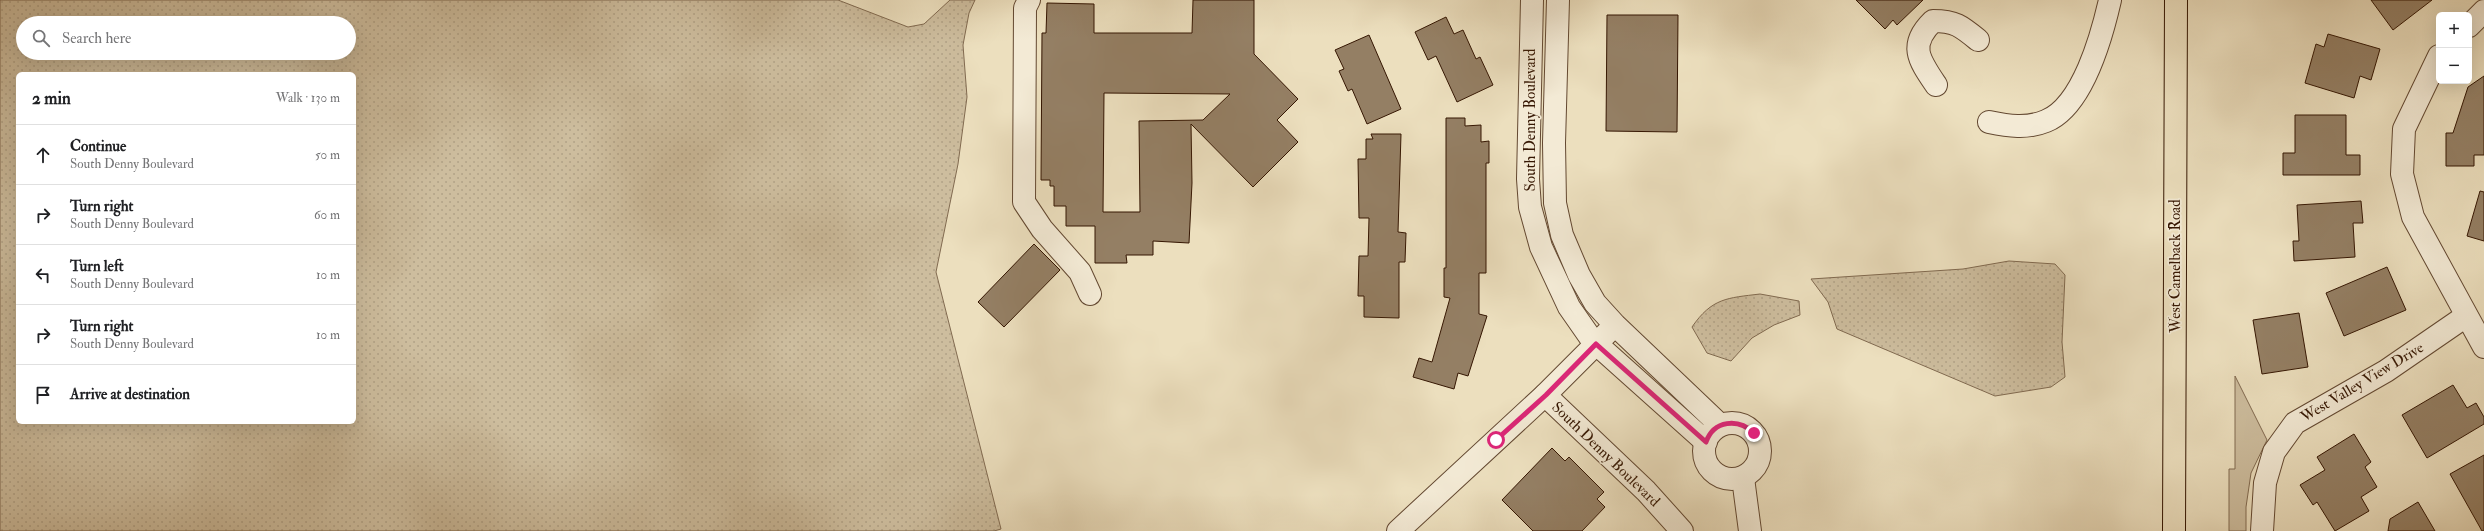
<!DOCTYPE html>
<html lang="en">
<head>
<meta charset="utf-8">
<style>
	body { margin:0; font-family:"IM FELL Double Pica",serif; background:#f2f2f2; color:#202124 }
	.controls { position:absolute; right:12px; top:12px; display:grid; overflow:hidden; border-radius:6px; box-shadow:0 4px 16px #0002 }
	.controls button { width:36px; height:36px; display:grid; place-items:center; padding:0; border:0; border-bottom:1px solid #e0e0e0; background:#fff; color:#202124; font:20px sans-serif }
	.stop { position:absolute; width:12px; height:12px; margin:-9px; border:3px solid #db2777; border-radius:50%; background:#fff }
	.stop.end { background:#db2777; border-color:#fff; box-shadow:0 1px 4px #0008 }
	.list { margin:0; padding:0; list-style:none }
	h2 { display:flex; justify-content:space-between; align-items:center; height:52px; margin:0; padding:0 16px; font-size:17px }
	h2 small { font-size:13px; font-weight:400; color:#757577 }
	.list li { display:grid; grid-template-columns:26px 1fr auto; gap:12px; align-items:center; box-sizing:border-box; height:60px; padding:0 16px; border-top:1px solid #e0e0e0 }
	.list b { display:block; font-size:15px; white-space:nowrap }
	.list p { margin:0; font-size:13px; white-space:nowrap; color:#757577 }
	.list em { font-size:13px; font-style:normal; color:#757577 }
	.icon { flex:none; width:22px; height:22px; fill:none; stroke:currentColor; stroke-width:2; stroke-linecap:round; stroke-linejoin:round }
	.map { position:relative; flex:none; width:2484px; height:531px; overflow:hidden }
	.search { position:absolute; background:#fff; box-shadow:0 4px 16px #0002; left:16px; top:16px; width:340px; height:44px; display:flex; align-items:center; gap:10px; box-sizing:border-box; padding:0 14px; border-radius:22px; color:#757577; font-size:15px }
	.panel { position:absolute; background:#fff; box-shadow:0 4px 16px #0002; left:16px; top:72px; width:340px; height:352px; border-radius:6px }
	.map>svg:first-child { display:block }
	.grass { fill:url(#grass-dots); stroke:#816a50; fill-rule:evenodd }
	.garden { fill:#cdbd9e; stroke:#816a50 }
	.building { fill:#947f64; stroke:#351602; fill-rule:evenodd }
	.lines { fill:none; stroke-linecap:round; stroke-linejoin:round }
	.minor-casing { stroke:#634831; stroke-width:24 }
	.major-casing { stroke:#351602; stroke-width:24 }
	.minor { stroke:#f3ead5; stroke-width:22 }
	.major { stroke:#ecdfbe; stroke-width:22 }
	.route { stroke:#db2777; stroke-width:5 }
	.labels { text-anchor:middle; stroke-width:3.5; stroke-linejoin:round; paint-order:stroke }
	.street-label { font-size:15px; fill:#351602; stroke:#f3ead5 }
</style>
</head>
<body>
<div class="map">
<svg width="2484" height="531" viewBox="0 0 2484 531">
	<defs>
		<pattern id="grass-dots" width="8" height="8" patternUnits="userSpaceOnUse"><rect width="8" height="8" fill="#cdbd9e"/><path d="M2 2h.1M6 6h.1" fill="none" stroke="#b1a286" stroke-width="1.8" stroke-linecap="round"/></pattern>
	</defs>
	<rect width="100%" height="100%" fill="#ecdfbe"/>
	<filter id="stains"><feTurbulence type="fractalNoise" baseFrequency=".005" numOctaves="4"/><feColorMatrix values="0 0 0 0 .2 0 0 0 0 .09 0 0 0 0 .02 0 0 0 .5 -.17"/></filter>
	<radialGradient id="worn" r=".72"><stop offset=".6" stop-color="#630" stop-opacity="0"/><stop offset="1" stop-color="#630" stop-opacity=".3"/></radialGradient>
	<!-- grass -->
	<g class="grass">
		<path d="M0,0H838L908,27L924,24L950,0H975L969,13L963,45L967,97L958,164L936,272L1001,529L994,531H0ZM23,23H349V53H23ZM18,74H354V422H18Z"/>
		<polygon points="2009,261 2055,264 2065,275 2062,342 2065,377 2051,387 1995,396 1837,329 1828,302 1811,279 1963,269"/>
		<path d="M1760,294L1799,301L1800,315L1774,325L1752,338L1731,361L1707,353L1692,327C1712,298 1727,298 1760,294Z"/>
	</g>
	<!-- garden -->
	<polygon class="garden" points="2235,376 2267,440 2251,473 2246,507 2246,531 2229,531 2229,469 2235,469"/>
	<!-- building -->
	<g class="building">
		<path d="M1193,0H1254V54L1298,99L1277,120L1298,142L1253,187L1191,124L1192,183L1189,243L1153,241V255H1126L1127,263H1095V226H1066V206H1054V186H1050V180H1041L1042,33H1046L1047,3L1094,4V33H1192ZM1104,93L1230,94L1203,120L1139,121L1140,212H1103Z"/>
		<polygon points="1856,0 1923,0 1897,25 1893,20 1885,29"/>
		<polygon points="2371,0 2432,0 2393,30"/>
		<polygon points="1607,15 1678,15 1677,132 1606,131"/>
		<polygon points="1446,17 1454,34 1463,30 1476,59 1480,57 1493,85 1457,102 1436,56 1428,60 1415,32"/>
		<polygon points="2328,34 2380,49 2371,80 2360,76 2354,98 2305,83 2316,44 2324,47"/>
		<polygon points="1369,35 1401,109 1367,124 1352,89 1348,91 1339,71 1344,69 1335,50"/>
		<polygon points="2484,76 2484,155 2474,155 2474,166 2446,166 2446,133 2453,133 2468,87"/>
		<polygon points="2295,115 2346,115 2346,155 2360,155 2360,175 2283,175 2283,153 2295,153"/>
		<polygon points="1446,118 1465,118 1465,126 1481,125 1481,142 1489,141 1489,163 1486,163 1486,273 1479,273 1479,314 1487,316 1468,376 1458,373 1454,389 1413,377 1419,358 1432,362 1450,298 1444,297 1444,268 1446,268"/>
		<polygon points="1371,134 1401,134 1398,232 1406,233 1405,262 1399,262 1399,318 1364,317 1364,296 1358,296 1359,256 1368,256 1369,218 1359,218 1358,159 1366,159 1366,139 1373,139"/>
		<polygon points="2480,191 2484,192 2484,241 2467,236"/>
		<polygon points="2361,201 2363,223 2353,223 2355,257 2294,261 2293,241 2299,241 2297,205"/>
		<polygon points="1034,244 1060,270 1004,327 978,302"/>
		<polygon points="2387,267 2406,310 2344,336 2326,293"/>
		<polygon points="2299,313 2308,367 2262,374 2253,320"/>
		<polygon points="2453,385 2467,408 2476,403 2484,417 2484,424 2427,458 2402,415"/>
		<polygon points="2354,434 2371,462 2365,467 2377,487 2361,497 2369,511 2335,531 2317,502 2313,505 2300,485 2325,470 2317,457"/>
		<polygon points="1552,448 1565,461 1569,457 1604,492 1597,499 1605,507 1582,531 1533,531 1502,500"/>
		<polygon points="2484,455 2484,531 2482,531 2450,474"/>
		<polygon points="2418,502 2435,531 2388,531 2390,519"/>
	</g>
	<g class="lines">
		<defs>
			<g id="minor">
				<polyline points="1029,0 1025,8 1024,202 1042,229 1080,272 1090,294"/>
				<polyline points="1532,0 1528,179 1530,207 1541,247 1569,307 1592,340 1706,442"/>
				<polyline points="1558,0 1554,143 1555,203 1562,235 1579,275 1595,303 1615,325 1720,425"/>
				<polyline points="2469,26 2484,11"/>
				<polyline points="2439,56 2404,129 2402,174 2413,217 2484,347"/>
				<path d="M1936,85C1919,60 1908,45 1933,21C1955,21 1961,26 1978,40"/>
				<path d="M1989,122C2008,126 2027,129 2046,121C2083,106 2102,35 2110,0"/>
				<polyline points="1545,395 1646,491 1682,531"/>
				<circle cx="1732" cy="451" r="28"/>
				<polyline points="1743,478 1750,531"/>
				<polyline points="1398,531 1545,395 1607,333"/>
				<polyline points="2262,531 2265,483 2274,452 2295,423 2386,371 2466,316"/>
			</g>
			<polyline id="major" points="2174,531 2176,0"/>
		</defs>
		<!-- minor casing -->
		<use href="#minor" class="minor-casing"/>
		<!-- major casing -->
		<use href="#major" class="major-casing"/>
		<!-- minor -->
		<use href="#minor" class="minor"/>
		<!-- major -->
		<use href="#major" class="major"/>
	</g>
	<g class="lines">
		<!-- route -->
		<path class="route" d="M1496,440L1546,395L1596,344L1706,442C1714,420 1738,418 1754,433"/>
	</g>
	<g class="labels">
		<!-- street labels -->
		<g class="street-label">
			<text transform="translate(1530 120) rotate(-90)" y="5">South Denny Boulevard</text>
			<text transform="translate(2175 266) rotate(-90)" y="5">West Camelback Road</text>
			<text transform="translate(2362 382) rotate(-31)" y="5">West Valley View Drive</text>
			<text transform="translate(1606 454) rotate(44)" y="5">South Denny Boulevard</text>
		</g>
	</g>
	<rect width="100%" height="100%" filter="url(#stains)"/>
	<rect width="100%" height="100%" fill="url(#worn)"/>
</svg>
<div class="controls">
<button>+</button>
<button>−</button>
</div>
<div class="stop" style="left:1496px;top:440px"></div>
<div class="stop end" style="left:1754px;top:433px"></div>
<div class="search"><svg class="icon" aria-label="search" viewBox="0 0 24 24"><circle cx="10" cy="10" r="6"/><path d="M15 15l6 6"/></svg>Search here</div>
<section class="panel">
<h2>2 min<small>Walk · 130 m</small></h2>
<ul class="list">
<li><svg class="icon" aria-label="ahead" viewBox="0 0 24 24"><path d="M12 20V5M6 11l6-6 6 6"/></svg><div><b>Continue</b><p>South Denny Boulevard</p></div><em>50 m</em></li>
<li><svg class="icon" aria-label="right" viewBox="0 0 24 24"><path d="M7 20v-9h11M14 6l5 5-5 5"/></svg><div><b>Turn right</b><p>South Denny Boulevard</p></div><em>60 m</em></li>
<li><svg class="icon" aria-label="left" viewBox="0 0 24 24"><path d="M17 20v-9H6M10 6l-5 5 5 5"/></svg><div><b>Turn left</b><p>South Denny Boulevard</p></div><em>10 m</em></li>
<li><svg class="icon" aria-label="right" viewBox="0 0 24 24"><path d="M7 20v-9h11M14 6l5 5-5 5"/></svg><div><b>Turn right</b><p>South Denny Boulevard</p></div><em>10 m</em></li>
<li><svg class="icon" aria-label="arrive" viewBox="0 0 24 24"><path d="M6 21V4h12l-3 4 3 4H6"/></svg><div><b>Arrive at destination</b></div></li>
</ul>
</section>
</div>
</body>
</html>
